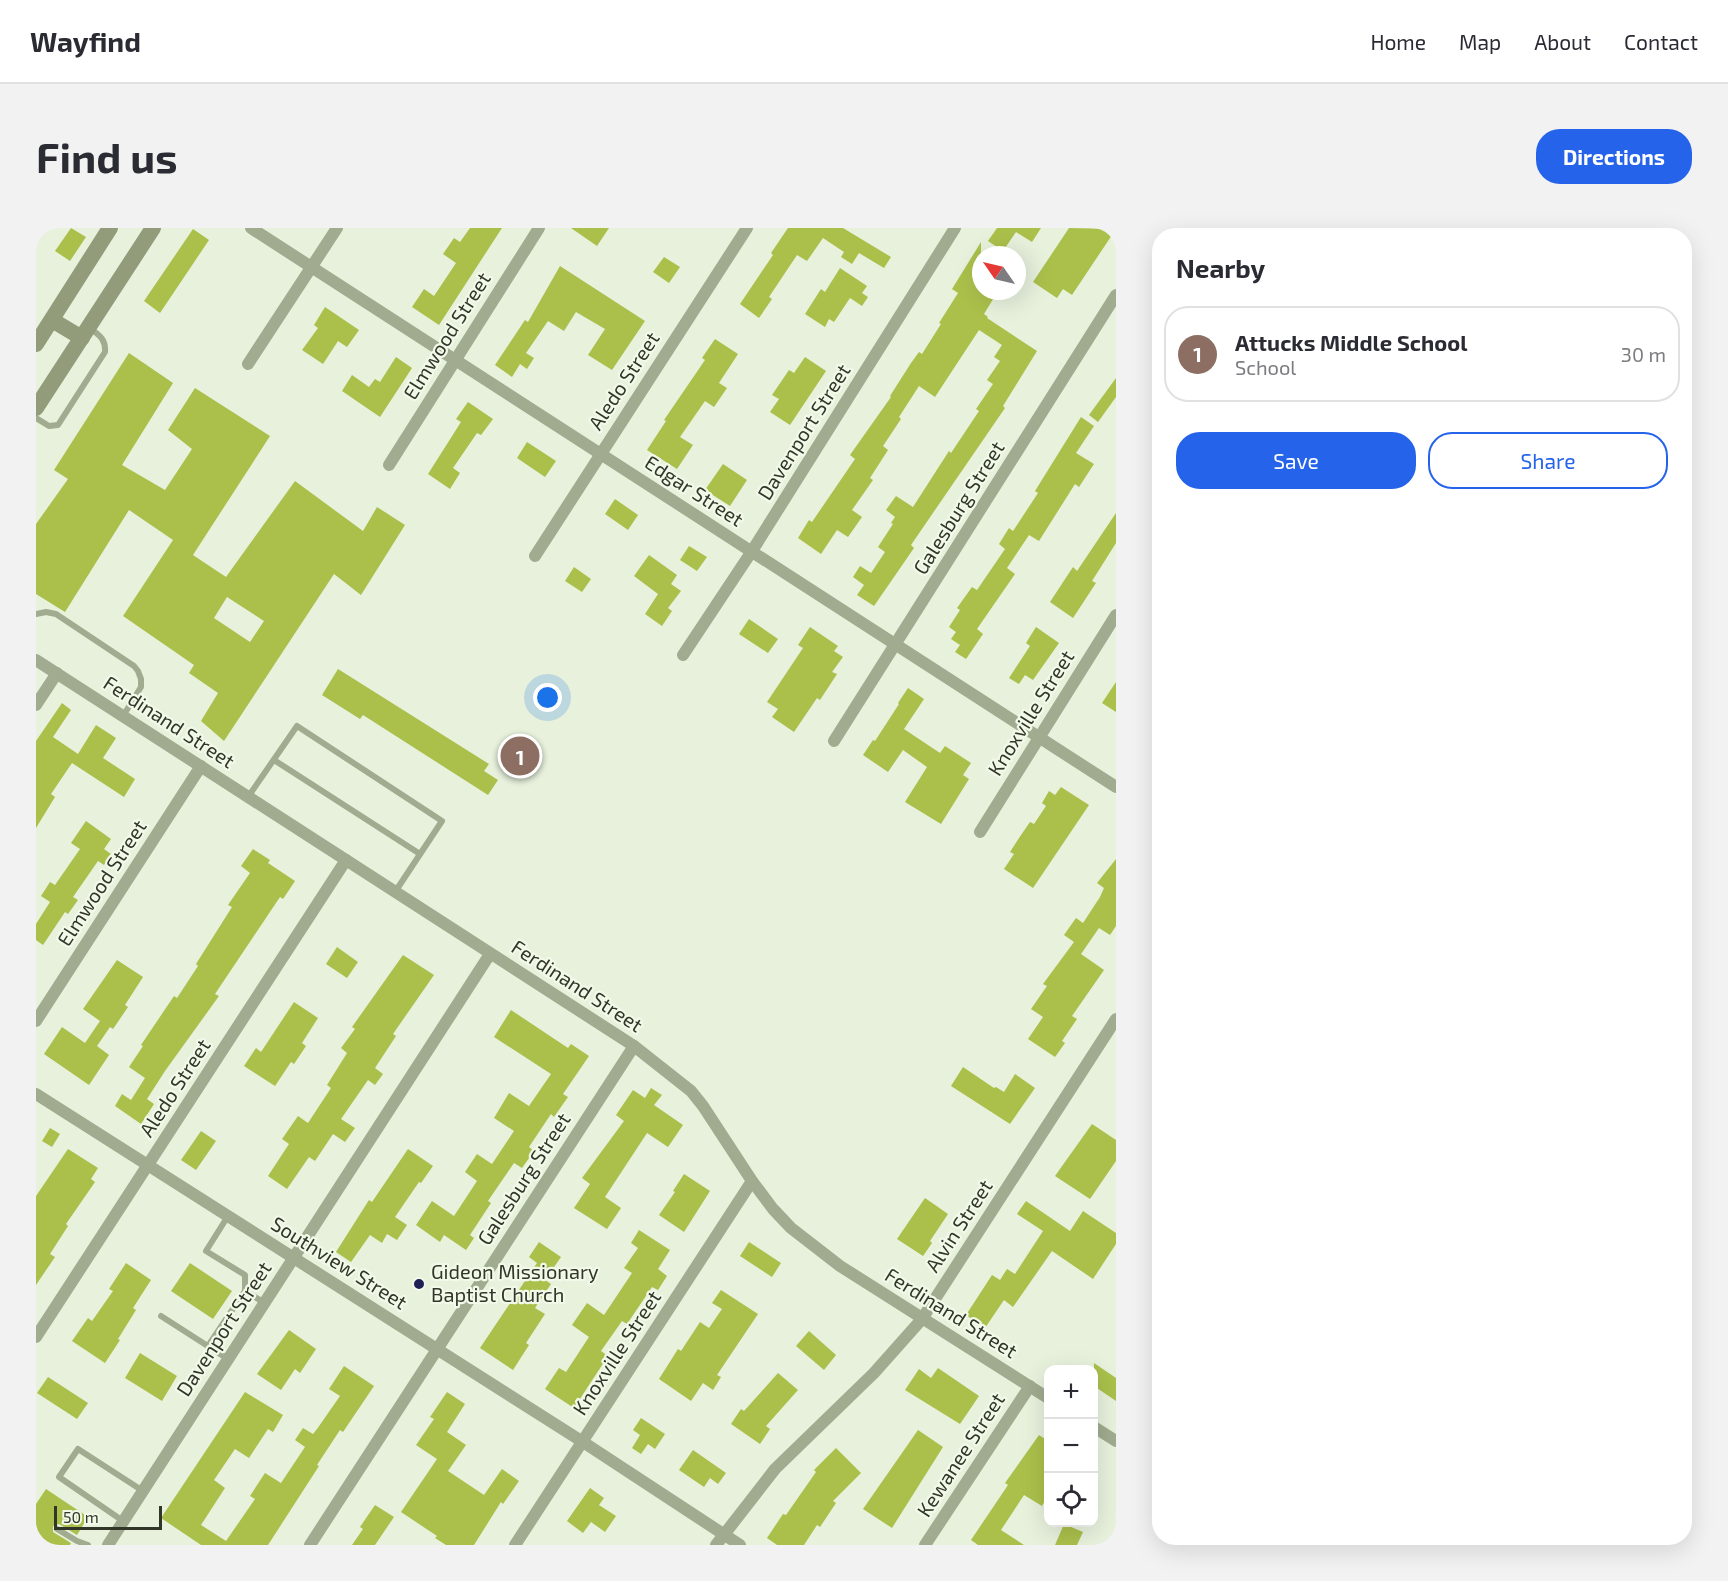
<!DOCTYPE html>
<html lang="en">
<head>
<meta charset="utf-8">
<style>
	body { margin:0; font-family:"Exo 2",sans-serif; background:#f2f2f3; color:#2b2b33 }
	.controls { position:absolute; right:18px; bottom:18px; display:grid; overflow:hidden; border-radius:12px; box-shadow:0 6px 24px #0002 }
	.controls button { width:54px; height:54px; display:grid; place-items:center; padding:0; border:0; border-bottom:2px solid #e1e1e2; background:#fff; color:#2b2b33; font:30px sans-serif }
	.compass { position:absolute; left:936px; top:18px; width:54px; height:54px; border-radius:50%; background:#fff; box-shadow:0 6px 24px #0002; rotate:304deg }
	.scale { position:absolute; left:18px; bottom:15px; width:108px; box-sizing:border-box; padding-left:6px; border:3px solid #323628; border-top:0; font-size:16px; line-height:21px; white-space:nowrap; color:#323628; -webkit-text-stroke:4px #f1f9e9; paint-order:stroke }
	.you { position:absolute; left:512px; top:470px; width:21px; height:21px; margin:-15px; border:4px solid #fff; border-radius:50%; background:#1a73e8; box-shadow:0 0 0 9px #1a73e833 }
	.badge { display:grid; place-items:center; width:39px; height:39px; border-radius:50%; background:#2563eb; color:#fff; font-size:20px; font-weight:700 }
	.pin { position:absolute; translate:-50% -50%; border:3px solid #fff; box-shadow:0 2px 6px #0006 }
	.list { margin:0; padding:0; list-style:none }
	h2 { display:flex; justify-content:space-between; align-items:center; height:78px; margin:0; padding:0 24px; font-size:26px }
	h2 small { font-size:20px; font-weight:400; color:#7c7c81 }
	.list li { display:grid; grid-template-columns:39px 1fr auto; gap:18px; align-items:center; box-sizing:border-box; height:96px; margin:0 12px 12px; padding:0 12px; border:2px solid #e1e1e2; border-radius:24px }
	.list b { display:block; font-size:22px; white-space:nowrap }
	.list p { margin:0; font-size:20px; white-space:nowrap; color:#7c7c81 }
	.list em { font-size:20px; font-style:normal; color:#7c7c81 }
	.actions { display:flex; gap:12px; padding:18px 24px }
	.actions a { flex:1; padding:14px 0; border:2px solid #2563eb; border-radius:24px; text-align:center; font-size:21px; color:#2563eb }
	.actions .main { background:#2563eb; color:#fff }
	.icon { flex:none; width:33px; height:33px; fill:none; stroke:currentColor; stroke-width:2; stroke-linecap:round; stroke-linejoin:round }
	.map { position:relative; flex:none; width:1080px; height:1317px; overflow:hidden; border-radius:24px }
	header { display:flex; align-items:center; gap:36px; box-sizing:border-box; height:84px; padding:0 30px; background:#fff; border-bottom:2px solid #e1e1e2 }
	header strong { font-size:28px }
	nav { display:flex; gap:33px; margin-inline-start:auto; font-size:21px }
	.intro { display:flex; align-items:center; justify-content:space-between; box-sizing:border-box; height:144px; padding:0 36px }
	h1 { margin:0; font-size:42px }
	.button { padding:15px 27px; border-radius:24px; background:#2563eb; color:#fff; font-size:21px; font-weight:700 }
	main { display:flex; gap:36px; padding:0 36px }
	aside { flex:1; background:#fff; border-radius:24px; box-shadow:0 6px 24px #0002 }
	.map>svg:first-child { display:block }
	.building { fill:#aac04b; fill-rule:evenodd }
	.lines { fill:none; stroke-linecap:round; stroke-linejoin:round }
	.lane { stroke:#a0ab8f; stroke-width:6 }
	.street { stroke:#a0ab8f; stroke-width:12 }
	.secondary { stroke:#929c7a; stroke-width:16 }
	.poi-dot { fill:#202055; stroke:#f1f9e9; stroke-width:2 }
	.labels { text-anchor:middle; stroke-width:4.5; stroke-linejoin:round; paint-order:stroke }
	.street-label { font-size:20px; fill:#323628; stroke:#f1f9e9 }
	.poi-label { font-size:20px; fill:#323628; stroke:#f1f9e9; text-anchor:start }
</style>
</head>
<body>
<header>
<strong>Wayfind</strong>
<nav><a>Home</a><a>Map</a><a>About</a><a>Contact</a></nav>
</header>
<div class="intro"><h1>Find us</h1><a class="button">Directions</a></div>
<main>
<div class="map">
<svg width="1080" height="1317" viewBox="0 0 1080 1317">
	<rect width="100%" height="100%" fill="#e7f1dc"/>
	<!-- building -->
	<g class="building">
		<polygon points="35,0 50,9 34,33 19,23"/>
		<polygon points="434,0 466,0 403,97 376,79 388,61 398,68 420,35 407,26 418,10 424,14"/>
		<polygon points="535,0 573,0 561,18"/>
		<polygon points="752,0 807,0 855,29 848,40 823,25 816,36 805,29 808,24 787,10 771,33 761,27 733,69 736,71 723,90 704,76 737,27 735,25"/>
		<polygon points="961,0 1005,0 996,14 980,4 967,23 952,13"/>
		<polygon points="1033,0 1080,1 1036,67 1027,61 1021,70 997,54"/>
		<polygon points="157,1 173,12 124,85 108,73"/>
		<polygon points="945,14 945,63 962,63 948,86 952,89 951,90 1001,123 967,178 969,180 875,317 878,320 838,378 821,367 828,357 817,349 824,338 835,345 849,324 842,319 857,296 855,295 859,289 850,282 860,268 877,279 913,223 915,225 943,183 940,181 957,156 951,152 964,133 958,129 966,117 943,102 899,169 883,158 863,189 865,191 847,218 852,222 834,250 837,252 816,282 826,289 812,309 801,302 785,326 762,310 773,292 776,294 819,231 814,227 855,169 854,168 875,135 883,124 886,126 905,96 903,95 922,65 916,61"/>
		<polygon points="628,29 644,39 633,55 617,44"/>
		<polygon points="524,38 609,93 576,142 552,127 569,101 540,84 528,103 512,93 490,125 498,130 491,141 484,136 476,149 459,137 489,92 492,94"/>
		<polygon points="804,40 831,58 826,65 832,69 826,78 814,70 798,94 793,91 789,99 769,86 785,61 789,64"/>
		<polygon points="289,79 323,102 311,119 302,113 287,136 266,122 282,100 278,97"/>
		<polygon points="679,111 702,126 683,155 691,160 678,179 669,173 644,209 657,217 641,241 611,222 630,193 628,192 669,132 666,130"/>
		<path d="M93,125L137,155L86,237L129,262L156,221L132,202L159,160L234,208L157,327L190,349L259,253L327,303L341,279L369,297L325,367L298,346L188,513L165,493L182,465L153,445L158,437L87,388L137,312L93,282L29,384L0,366V296L32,251L18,242ZM191,369L228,393L214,414L178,390Z"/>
		<polygon points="360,129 376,140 344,189 306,163 316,147 333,159 339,151 344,154"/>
		<polygon points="769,129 790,143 754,197 734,184 743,171 736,167 753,142 758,145"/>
		<polygon points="1080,150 1080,169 1062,194 1053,187"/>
		<polygon points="432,174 457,191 445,207 441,205 417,240 424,245 414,261 392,246 425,194 420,191"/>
		<polygon points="1045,189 1058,198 1040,225 1058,236 1043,259 1039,256 1003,313 993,307 971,340 979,346 941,401 947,406 930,431 919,424 924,417 915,411 920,404 913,399 924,382 921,380 936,359 941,362 969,321 963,316 973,300 977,303 1002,265 999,263"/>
		<polygon points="491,214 520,233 509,249 481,230"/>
		<polygon points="687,236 711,252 694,278 669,262"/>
		<polygon points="579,271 602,287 592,302 569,286"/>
		<polygon points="1080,285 1080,315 1056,353 1060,355 1037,390 1014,374 1037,339 1041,343"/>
		<polygon points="653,318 671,329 661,343 644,332"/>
		<polygon points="613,327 641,347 635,356 645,363 632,380 636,383 626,398 609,386 622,366 598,348"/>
		<polygon points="538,339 555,351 546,364 529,353"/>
		<polygon points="713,391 742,411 732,425 703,406"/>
		<polygon points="774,399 802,418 798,423 807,429 796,444 801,446 784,472 781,470 758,504 736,489 742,481 731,474 767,420 762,417"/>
		<polygon points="1000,399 1023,415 997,452 989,447 983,456 973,450 994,418 990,415"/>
		<polygon points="302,441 453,536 448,543 462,552 452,567 327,487 324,491 286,467"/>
		<polygon points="1080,454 1080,484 1066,475"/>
		<polygon points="872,460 888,471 868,501 904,525 909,518 935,535 927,547 933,551 905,596 869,574 891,539 867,522 852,544 827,527 837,512 839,513 863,476 862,475"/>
		<polygon points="26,475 35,482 17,509 42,526 60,497 80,510 67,530 99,551 88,569 36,535 15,566 19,569 0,600 0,513"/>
		<polygon points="1025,559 1053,577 997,660 968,641 978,626 974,624 983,610 994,594 998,596 1010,578 1006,575 1013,563 1019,567"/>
		<polygon points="50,593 75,611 68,621 75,626 68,637 62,633 37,669 42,672 32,686 29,684 7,717 0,712 0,696 14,674 5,668 14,654 19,657 44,621 35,615"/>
		<polygon points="217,621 234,632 232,635 259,653 247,671 244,669 179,766 183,768 129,843 111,871 118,876 105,896 79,878 86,866 95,872 109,850 93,839 107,818 105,817 138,768 141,770 162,738 160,736 196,679 192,677 214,645 205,638"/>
		<polygon points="1080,631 1080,698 1074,707 1063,700 1045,726 1068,742 1036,788 1041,791 1026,813 1029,815 1019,829 992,811 1007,789 995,781 1011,758 1007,756 1038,714 1028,707 1040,690 1047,695 1064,669 1068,660 1061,655"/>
		<polygon points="301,719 322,734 311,750 290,736"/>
		<polygon points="367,727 398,747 357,806 360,808 339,840 347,846 339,857 332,852 305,891 319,900 309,914 297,906 279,933 273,929 251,961 232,948 253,916 246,911 262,888 272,895 295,860 291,857 311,825 305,820 319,801 316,799"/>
		<polygon points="81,732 107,749 89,777 92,779 77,801 74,799 61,818 73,827 53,857 8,826 26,799 49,815 64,793 47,781"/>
		<polygon points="258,774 282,790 266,815 270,818 258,836 255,834 239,858 208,838 220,820 225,824"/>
		<polygon points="475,782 532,820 535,816 553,828 527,866 532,869 518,889 515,886 493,919 498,923 486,940 478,935 452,973 455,975 434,1007 438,1010 430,1022 408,1007 404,1014 380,997 396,973 418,988 441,953 429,944 441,926 456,936 478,903 458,890 473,865 493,878 515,846 458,809"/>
		<polygon points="927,839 958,860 960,859 968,864 979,846 999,860 974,896 915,858"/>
		<polygon points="615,860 626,867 618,877 647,897 632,919 611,905 569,969 585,980 571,1001 538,980 554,956 546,950 588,893 580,887 597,862 609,870"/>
		<polygon points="1056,896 1080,912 1080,933 1054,971 1019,948"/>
		<polygon points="14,900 24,906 16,919 6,913"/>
		<polygon points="165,903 180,913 160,942 145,932"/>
		<polygon points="32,921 62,940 55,951 59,954 30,996 32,998 14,1026 19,1029 0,1057 0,968"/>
		<polygon points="372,921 397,938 385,955 383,954 359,989 371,997 361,1012 351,1006 346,1015 334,1007 315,1034 300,1024 333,972 336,974"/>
		<polygon points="648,946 674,963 648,1004 623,987 639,964 637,963"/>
		<polygon points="889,970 912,986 894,1013 896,1015 887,1028 861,1011"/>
		<polygon points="990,973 1034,1003 1047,983 1080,1005 1080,1016 1057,1051 1016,1023 977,1079 968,1072 949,1100 930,1087 956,1047 964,1052 971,1041 979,1046 1007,1003 981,986"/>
		<polygon points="603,1002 634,1022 622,1041 631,1048 622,1062 616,1059 591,1096 586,1093 565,1123 572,1128 538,1180 509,1161 523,1140 530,1144 553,1109 536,1097 551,1075 568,1087 596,1045 588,1040 602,1020 595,1015"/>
		<polygon points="503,1014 525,1029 509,1052 515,1056 499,1080 509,1086 490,1115 493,1117 477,1142 444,1120 501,1035 493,1029"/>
		<polygon points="713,1014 745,1035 736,1049 704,1028"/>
		<polygon points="90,1035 115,1052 97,1080 100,1082 82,1111 84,1112 69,1135 36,1113 52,1090 56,1093 77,1063 73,1061"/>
		<polygon points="154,1035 196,1063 177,1091 135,1063"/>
		<polygon points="685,1062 722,1086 681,1147 685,1149 677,1162 667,1155 655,1173 623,1151 642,1121 645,1123 664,1094 673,1100 686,1081 676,1075"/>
		<polygon points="253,1102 280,1121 264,1145 259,1141 245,1162 221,1146"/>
		<polygon points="773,1103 800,1127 788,1142 760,1118"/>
		<polygon points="104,1125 141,1148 126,1173 89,1150"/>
		<polygon points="1058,1135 1080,1150 1080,1173 1058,1158"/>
		<polygon points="308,1138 338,1158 307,1204 304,1202 281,1237 283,1238 232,1317 165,1317 125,1290 209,1164 247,1187 237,1204 232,1201 213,1230 199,1221 178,1252 189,1260 165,1297 190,1313 219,1271 214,1268 229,1245 245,1255 269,1219 259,1212 267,1200 277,1206 281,1201 304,1168 293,1161"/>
		<polygon points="902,1140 943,1168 924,1196 869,1162 883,1141 895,1150"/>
		<polygon points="742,1145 762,1162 730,1198 734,1201 724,1216 695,1196 705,1181 708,1183"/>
		<polygon points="12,1149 52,1175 41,1191 1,1165"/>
		<polygon points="411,1164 429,1176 411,1204 430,1217 412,1243 448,1267 466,1241 483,1253 467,1276 465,1274 438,1317 410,1317 399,1310 401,1308 365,1284 401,1231 380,1217 398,1191 394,1189"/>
		<polygon points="605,1190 629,1206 619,1221 612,1216 605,1226 596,1220 604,1207 597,1202"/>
		<polygon points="882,1202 907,1219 856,1300 827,1281"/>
		<polygon points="1003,1207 1012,1213 1012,1267 1006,1278 988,1267 965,1302 988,1317 942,1317 935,1312 972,1257 969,1255"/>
		<polygon points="800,1220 825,1245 797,1273 800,1275 784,1299 781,1297 768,1317 741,1317 731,1310 747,1286 750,1287 780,1244 778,1242"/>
		<polygon points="657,1222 690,1245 682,1256 674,1250 668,1259 643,1242"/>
		<polygon points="554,1260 568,1270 563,1277 580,1288 569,1304 555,1294 547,1305 531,1293"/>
		<polygon points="10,1261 52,1289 41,1307 23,1296 17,1298 17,1304 35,1315 34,1317 0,1317 0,1276"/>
		<polygon points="339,1277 358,1289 339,1317 316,1317 327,1301 324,1299"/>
		<polygon points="1028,1296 1047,1304 1041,1317 1019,1317"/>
	</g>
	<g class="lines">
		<!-- lane -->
		<g class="lane">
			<path d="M0,190L13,198L22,197L69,124C70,111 63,107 54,100"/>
			<polyline points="0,386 10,384 20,386 98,438 102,443 105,451 105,459 87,488"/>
			<polyline points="238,532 384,626"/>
			<polyline points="212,569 261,498 406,593 359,664"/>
			<polyline points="209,1063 229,1075"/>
			<polyline points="125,1088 192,1131"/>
			<polyline points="172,1118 209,1063 209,1047 170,1023 192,988"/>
			<polyline points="87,1293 23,1249 42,1221 107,1263"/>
			<polyline points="21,1301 41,1313 52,1317"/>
		</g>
		<!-- street -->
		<g class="street">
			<polyline points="215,0 1080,559"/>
			<polyline points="212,136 301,0"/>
			<polyline points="353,237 503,0"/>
			<polyline points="499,328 711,0"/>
			<polyline points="647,427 716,323 919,0"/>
			<polyline points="0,432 598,818 655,863 667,878 716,953 737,981 755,1000 804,1038 1012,1170"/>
			<polyline points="0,477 21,445"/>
			<polyline points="798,513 1080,67"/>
			<polyline points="944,604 1080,387"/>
			<polyline points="0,793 165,538"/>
			<polyline points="0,866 547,1214 704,1317"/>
			<polyline points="0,1109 310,632"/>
			<polyline points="1058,1199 1080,1213"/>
			<polyline points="72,1317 454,726"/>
			<polyline points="274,1317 598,818"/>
			<polyline points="479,1317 716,953"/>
			<polyline points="680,1317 739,1241 838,1145 886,1091 1080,791"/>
			<polyline points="889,1317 994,1158"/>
			<polyline points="1079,1317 1080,1313"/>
		</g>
		<!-- secondary -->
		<g class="secondary">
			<polyline points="16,92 46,110"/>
			<polyline points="0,116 74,0"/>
			<polyline points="0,180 117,0"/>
		</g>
	</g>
	<!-- markers -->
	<circle class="poi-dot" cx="383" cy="1056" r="6"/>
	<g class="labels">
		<!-- street labels -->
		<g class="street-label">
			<text transform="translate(411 108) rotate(-58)" y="7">Elmwood Street</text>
			<text transform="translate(588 153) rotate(-57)" y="7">Aledo Street</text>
			<text transform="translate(768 204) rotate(-58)" y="7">Davenport Street</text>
			<text transform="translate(658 263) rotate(33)" y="7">Edgar Street</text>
			<text transform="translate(923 280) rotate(-58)" y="7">Galesburg Street</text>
			<text transform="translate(995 485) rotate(-58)" y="7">Knoxville Street</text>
			<text transform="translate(133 494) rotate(33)" y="7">Ferdinand Street</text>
			<text transform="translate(66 655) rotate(-57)" y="7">Elmwood Street</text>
			<text transform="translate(541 758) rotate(33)" y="7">Ferdinand Street</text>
			<text transform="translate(139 860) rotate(-57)" y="7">Aledo Street</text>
			<text transform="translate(488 951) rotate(-57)" y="7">Galesburg Street</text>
			<text transform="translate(923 998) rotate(-57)" y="7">Alvin Street</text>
			<text transform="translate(303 1035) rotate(32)" y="7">Southview Street</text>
			<text transform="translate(915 1085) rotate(32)" y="7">Ferdinand Street</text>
			<text transform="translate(188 1101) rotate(-57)" y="7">Davenport Street</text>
			<text transform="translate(581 1125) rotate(-57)" y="7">Knoxville Street</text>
			<text transform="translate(925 1227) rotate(-57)" y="7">Kewanee Street</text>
		</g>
		<!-- poi labels -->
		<g class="poi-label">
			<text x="395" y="1051">Gideon Missionary<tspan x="395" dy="23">Baptist Church</tspan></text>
		</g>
	</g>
</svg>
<div class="controls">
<button>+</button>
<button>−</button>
<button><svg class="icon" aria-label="locate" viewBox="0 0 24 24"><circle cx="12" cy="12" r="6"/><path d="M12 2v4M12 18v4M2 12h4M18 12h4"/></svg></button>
</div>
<svg class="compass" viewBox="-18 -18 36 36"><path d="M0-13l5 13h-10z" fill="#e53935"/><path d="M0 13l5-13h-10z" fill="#7c7c81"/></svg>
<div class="scale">50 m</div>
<div class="you"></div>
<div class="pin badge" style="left:484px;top:528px;background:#8d6e63">1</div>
</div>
<aside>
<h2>Nearby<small></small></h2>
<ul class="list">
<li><span class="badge" style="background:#8d6e63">1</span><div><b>Attucks Middle School</b><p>School</p></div><em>30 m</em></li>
</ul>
<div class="actions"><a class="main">Save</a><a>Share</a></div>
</aside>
</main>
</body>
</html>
